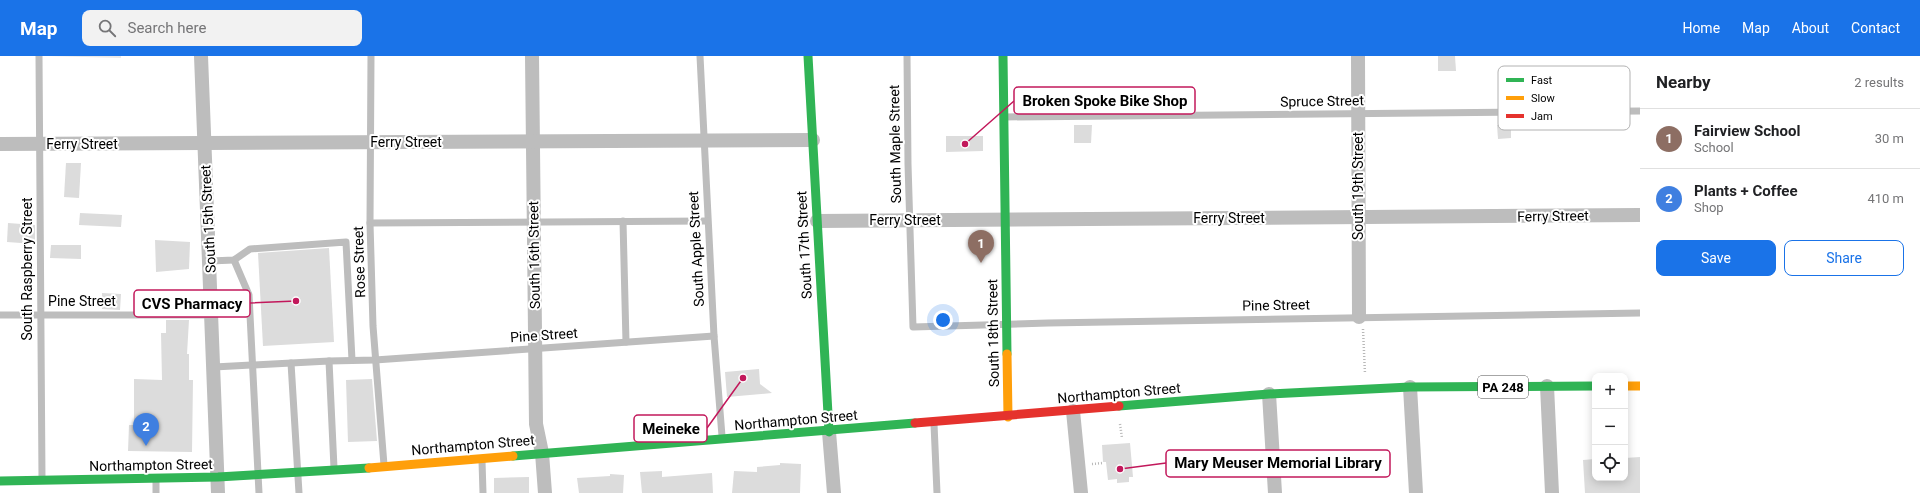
<!DOCTYPE html>
<html lang="en">
<head>
<meta charset="utf-8">
<style>
	body { margin:0; font-family:Roboto,sans-serif; background:#f2f2f2; color:#202124 }
	.controls { position:absolute; right:12px; bottom:12px; display:grid; overflow:hidden; border-radius:8px; box-shadow:0 2px 10px #0003 }
	.controls button { width:36px; height:36px; display:grid; place-items:center; padding:0; border:0; border-bottom:1px solid #e0e0e0; background:#fff; color:#202124; font:20px sans-serif }
	.you { position:absolute; left:943px; top:264px; width:14px; height:14px; margin:-10px; border:3px solid #fff; border-radius:50%; background:#1a73e8; box-shadow:0 0 0 6px #1a73e833 }
	.badge { display:grid; place-items:center; width:26px; height:26px; border-radius:50%; background:#1a73e8; color:#fff; font-size:13px; font-weight:700 }
	.pin { position:absolute; translate:-50% -33px; filter:drop-shadow(0 1px 2px #0008) }
	.pin::after { content:''; position:absolute; top:21px; width:14px; height:12px; background:inherit; clip-path:polygon(0 0,100% 0,50% 100%) }
	.list { margin:0; padding:0; list-style:none }
	h2 { display:flex; justify-content:space-between; align-items:center; height:52px; margin:0; padding:0 16px; font-size:17px }
	h2 small { font-size:13px; font-weight:400; color:#757577 }
	.list li { display:grid; grid-template-columns:26px 1fr auto; gap:12px; align-items:center; box-sizing:border-box; height:60px; padding:0 16px; border-top:1px solid #e0e0e0 }
	.list b { display:block; font-size:15px; white-space:nowrap }
	.list p { margin:0; font-size:13px; white-space:nowrap; color:#757577 }
	.list em { font-size:13px; font-style:normal; color:#757577 }
	.actions { display:flex; gap:8px; padding:12px 16px }
	.actions a { flex:1; padding:9px 0; border:1px solid #1a73e8; border-radius:8px; text-align:center; font-size:14px; color:#1a73e8 }
	.actions .main { background:#1a73e8; color:#fff }
	.icon { flex:none; width:22px; height:22px; fill:none; stroke:currentColor; stroke-width:2; stroke-linecap:round; stroke-linejoin:round }
	.map { position:relative; flex:none; width:1640px; height:437px; overflow:hidden }
	header { display:flex; align-items:center; gap:24px; box-sizing:border-box; height:56px; padding:0 20px; background:#1a73e8; color:#fff }
	header strong { font-size:19px }
	nav { display:flex; gap:22px; margin-inline-start:auto; font-size:14px }
	.search { width:280px; height:36px; background:#f2f2f2; display:flex; align-items:center; gap:10px; box-sizing:border-box; padding:0 14px; border-radius:8px; color:#757577; font-size:15px }
	main { display:flex }
	aside { flex:1; background:#fff }
	.map>svg:first-child { display:block }
	.green { fill:#e9e9e9 }
	.building { fill:#dcdcdc }
	.lines { fill:none; stroke-linecap:round; stroke-linejoin:round }
	.path { stroke:#b8b8b8; stroke-width:2.5; stroke-dasharray:1 2; stroke-linecap:butt }
	.lane { stroke:#bdbdbd; stroke-width:7 }
	.street { stroke:#bdbdbd; stroke-width:14 }
	.fast { stroke:#30b455; stroke-width:9 }
	.slow { stroke:#ff9f0a; stroke-width:9 }
	.jam { stroke:#e5322d; stroke-width:9 }
	.labels { text-anchor:middle; stroke-width:4; stroke-linejoin:round; paint-order:stroke }
	.shield { fill:#fff; stroke:#4c4c4c; stroke-width:1 }
	.shield-label { font-size:13px; font-weight:bold; fill:#000 }
	.street-label { font-size:14px; fill:#000; stroke:#fff }
	.key { fill:#fff; stroke:#b2b2b2; stroke-width:1 }
	.key-label { font-size:11px; fill:#000 }
	.leader { fill:none; stroke:#c2185b; stroke-width:1.5 }
	.callout-dot { fill:#c2185b; stroke:#fff; stroke-width:1.5 }
	.callout { fill:#fff; stroke:#c2185b; stroke-width:1.5 }
	.callout-label { font-size:15px; text-anchor:middle; font-weight:bold; fill:#000 }
</style>
</head>
<body>
<header>
<strong>Map</strong>
<div class="search"><svg class="icon" aria-label="search" viewBox="0 0 24 24"><circle cx="10" cy="10" r="6"/><path d="M15 15l6 6"/></svg>Search here</div>
<nav><a>Home</a><a>Map</a><a>About</a><a>Contact</a></nav>
</header>
<main>
<div class="map">
<svg width="1640" height="437" viewBox="0 0 1640 437">
	<rect width="100%" height="100%" fill="#fff"/>
	<!-- green -->
	<polygon class="green" points="47,0 121,0 121,2"/>
	<!-- building -->
	<g class="building">
		<polygon points="1438,0 1455,0 1456,15 1438,15"/>
		<polygon points="1511,68 1511,82 1498,83 1497,69"/>
		<polygon points="1074,69 1092,69 1091,87 1074,87"/>
		<polygon points="946,80 983,80 983,95 946,96"/>
		<polygon points="66,107 81,107 79,142 64,141"/>
		<polygon points="80,157 122,159 121,171 79,169"/>
		<polygon points="8,167 35,169 35,188 7,186"/>
		<polygon points="155,184 190,186 189,213 156,216"/>
		<polygon points="51,189 81,189 81,203 50,202"/>
		<polygon points="329,192 334,286 263,290 258,197"/>
		<polygon points="102,237 121,238 120,254 102,253"/>
		<polygon points="166,264 189,264 187,298 189,298 189,324 193,324 192,396 128,395 129,369 134,369 134,323 162,324 161,277 166,277"/>
		<polygon points="759,313 760,328 772,337 727,341 725,316"/>
		<polygon points="372,323 377,385 348,386 346,324"/>
		<polygon points="1130,387 1133,421 1129,421 1129,426 1117,427 1117,423 1108,424 1106,406 1103,406 1102,389"/>
		<polygon points="1640,401 1640,437 1585,437 1583,404 1595,403 1595,422 1625,422 1625,402"/>
		<polygon points="780,407 801,408 800,437 732,437 734,415 757,416 757,411 780,409"/>
		<polygon points="662,415 662,421 712,417 713,437 642,437 640,416"/>
		<polygon points="610,418 624,419 623,437 579,437 577,422 610,420"/>
		<polygon points="529,421 529,437 494,437 494,422"/>
	</g>
	<g class="lines">
		<!-- path -->
		<g class="path">
			<polyline points="1363,273 1365,318"/>
			<polyline points="1120,368 1122,382"/>
			<polyline points="1092,408 1103,407"/>
		</g>
		<!-- lane -->
		<g class="lane">
			<polyline points="39,0 42,423"/>
			<polyline points="371,0 370,167 373,270 384,409"/>
			<polyline points="700,0 714,280 722,380"/>
			<polyline points="907,0 908,108 913,271 1048,267 1640,257"/>
			<polyline points="1004,61 1640,55"/>
			<polyline points="623,165 626,286"/>
			<polyline points="370,167 707,165"/>
			<polyline points="234,204 249,239 259,437"/>
			<polyline points="210,205 234,204 250,193 346,186 352,304"/>
			<polyline points="0,259 212,259"/>
			<polyline points="329,305 375,304 714,280"/>
			<polyline points="291,307 299,437"/>
			<polyline points="214,311 329,305 334,412"/>
			<polyline points="934,368 937,437"/>
			<polyline points="482,405 483,437"/>
			<polyline points="156,425 156,437"/>
		</g>
		<!-- street -->
		<g class="street">
			<polyline points="201,0 218,437"/>
			<polyline points="532,0 536,368 542,397 545,437"/>
			<polyline points="1358,0 1359,261"/>
			<polyline points="0,88 813,84"/>
			<polyline points="817,165 1640,159"/>
			<polyline points="1547,330 1552,437"/>
			<polyline points="1410,331 1416,437"/>
			<polyline points="1269,338 1275,437"/>
			<polyline points="1073,355 1081,437"/>
			<polyline points="829,376 834,437"/>
		</g>
		<!-- fast -->
		<g class="fast">
			<polyline points="808,0 829,376"/>
			<polyline points="1003,0 1007,298"/>
			<polyline points="1119,350 1269,338 1410,331 1595,330"/>
			<polyline points="513,400 915,367"/>
			<polyline points="0,425 218,421 369,412"/>
		</g>
		<!-- slow -->
		<g class="slow">
			<polyline points="1007,298 1008,361"/>
			<polyline points="1625,330 1640,330"/>
			<polyline points="369,412 513,400"/>
		</g>
		<!-- jam -->
		<polyline class="jam" points="915,367 1119,350"/>
	</g>
	<g class="labels">
		<!-- shield labels -->
		<rect class="shield" x="1478" y="320" width="50" height="22" rx="3"/>
		<g class="shield-label">
			<text x="1503" y="336">PA 248</text>
		</g>
		<!-- street labels -->
		<g class="street-label">
			<text transform="translate(1322 45) rotate(-1)" y="5">Spruce Street</text>
			<text x="406" y="91">Ferry Street</text>
			<text x="82" y="93">Ferry Street</text>
			<text transform="translate(895 88) rotate(-91)" y="5">South Maple Street</text>
			<text transform="translate(1358 130) rotate(-90)" y="5">South 19th Street</text>
			<text transform="translate(1553 160) rotate(-1)" y="5">Ferry Street</text>
			<text x="1229" y="167">Ferry Street</text>
			<text transform="translate(208 163) rotate(-93)" y="5">South 15th Street</text>
			<text x="905" y="169">Ferry Street</text>
			<text transform="translate(804 189) rotate(-93)" y="5">South 17th Street</text>
			<text transform="translate(696 193) rotate(-93)" y="5">South Apple Street</text>
			<text transform="translate(534 199) rotate(-91)" y="5">South 16th Street</text>
			<text transform="translate(359 206) rotate(-92)" y="5">Rose Street</text>
			<text transform="translate(27 213) rotate(-90)" y="5">South Raspberry Street</text>
			<text x="82" y="250">Pine Street</text>
			<text transform="translate(1276 249) rotate(-1)" y="5">Pine Street</text>
			<text transform="translate(993 277) rotate(-91)" y="5">South 18th Street</text>
			<text transform="translate(544 279) rotate(-4)" y="5">Pine Street</text>
			<text transform="translate(1119 337) rotate(-5)" y="5">Northampton Street</text>
			<text transform="translate(796 364) rotate(-5)" y="5">Northampton Street</text>
			<text transform="translate(473 389) rotate(-5)" y="5">Northampton Street</text>
			<text transform="translate(151 409) rotate(-1)" y="5">Northampton Street</text>
		</g>
	</g>
	<!-- legend -->
	<rect x="1498" y="10" width="132" height="64" rx="6" class="key"/>
	<rect x="1506" y="22" width="18" height="4" fill="#30b455"/>
	<rect x="1506" y="40" width="18" height="4" fill="#ff9f0a"/>
	<rect x="1506" y="58" width="18" height="4" fill="#e5322d"/>
	<g class="key-label">
		<text x="1531" y="28">Fast</text>
		<text x="1531" y="46">Slow</text>
		<text x="1531" y="64">Jam</text>
	</g>
	<!-- callouts -->
	<path class="leader" d="M965 88L1014 45M296 245L250 247M743 322L707 372M1120 413L1166 407"/>
	<g class="callout-dot">
		<circle cx="965" cy="88" r="4"/>
		<circle cx="296" cy="245" r="4"/>
		<circle cx="743" cy="322" r="4"/>
		<circle cx="1120" cy="413" r="4"/>
	</g>
	<g class="callout">
		<rect x="1014" y="31" width="181" height="27" rx="4"/>
		<rect x="134" y="234" width="116" height="27" rx="4"/>
		<rect x="634" y="359" width="73" height="27" rx="4"/>
		<rect x="1166" y="394" width="224" height="27" rx="4"/>
	</g>
	<g class="callout-label">
		<text x="1105" y="50">Broken Spoke Bike Shop</text>
		<text x="192" y="253">CVS Pharmacy</text>
		<text x="671" y="378">Meineke</text>
		<text x="1278" y="412">Mary Meuser Memorial Library</text>
	</g>
</svg>
<div class="controls">
<button>+</button>
<button>−</button>
<button><svg class="icon" aria-label="locate" viewBox="0 0 24 24"><circle cx="12" cy="12" r="6"/><path d="M12 2v4M12 18v4M2 12h4M18 12h4"/></svg></button>
</div>
<div class="you"></div>
<div class="pin badge" style="left:981px;top:207px;background:#8d6e63">1</div>
<div class="pin badge" style="left:146px;top:390px;background:#3f7fe0">2</div>
</div>
<aside>
<h2>Nearby<small>2 results</small></h2>
<ul class="list">
<li><span class="badge" style="background:#8d6e63">1</span><div><b>Fairview School</b><p>School</p></div><em>30 m</em></li>
<li><span class="badge" style="background:#3f7fe0">2</span><div><b>Plants + Coffee</b><p>Shop</p></div><em>410 m</em></li>
</ul>
<div class="actions"><a class="main">Save</a><a>Share</a></div>
</aside>
</main>
</body>
</html>
